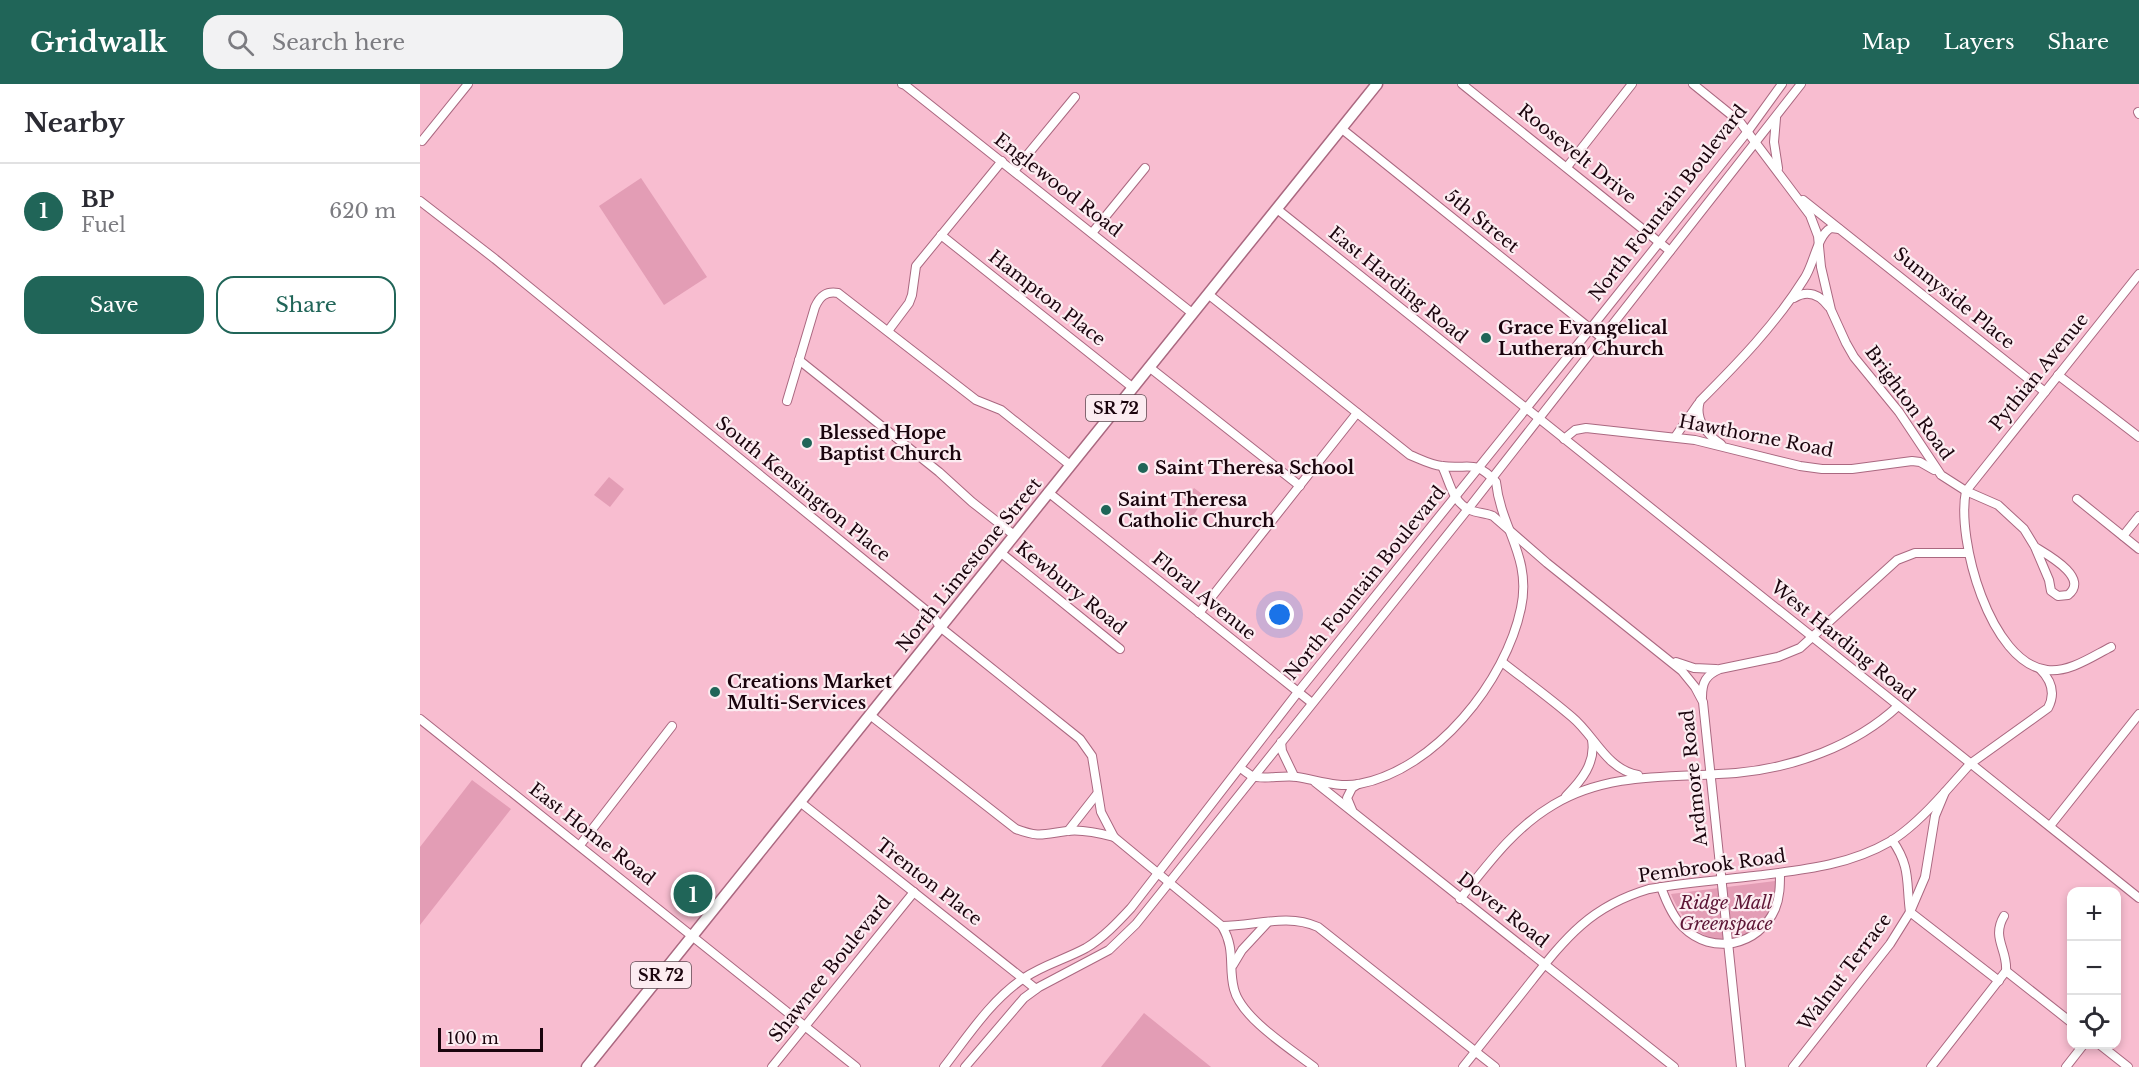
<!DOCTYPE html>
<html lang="en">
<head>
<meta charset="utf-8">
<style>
	body { margin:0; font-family:"Libre Baskerville",serif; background:#f2f2f3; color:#2b2b33 }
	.controls { position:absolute; right:18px; bottom:18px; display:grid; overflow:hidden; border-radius:12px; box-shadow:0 3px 9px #0003 }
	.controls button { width:54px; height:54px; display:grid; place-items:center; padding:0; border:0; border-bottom:2px solid #e1e1e2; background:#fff; color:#2b2b33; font:30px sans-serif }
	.scale { position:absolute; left:18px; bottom:15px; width:105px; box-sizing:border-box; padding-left:6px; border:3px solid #1a040d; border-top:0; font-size:16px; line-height:21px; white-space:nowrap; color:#1a040d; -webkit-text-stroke:4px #fcecf1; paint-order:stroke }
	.you { position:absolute; left:860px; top:531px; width:21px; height:21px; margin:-15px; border:4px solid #fff; border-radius:50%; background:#1a73e8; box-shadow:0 0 0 9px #1a73e833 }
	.badge { display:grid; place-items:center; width:39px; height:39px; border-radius:50%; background:#206558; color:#fff; font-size:20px; font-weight:700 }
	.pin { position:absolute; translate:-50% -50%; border:3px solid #fff; box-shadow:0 2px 6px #0006 }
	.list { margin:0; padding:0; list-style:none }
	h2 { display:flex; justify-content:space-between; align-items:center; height:78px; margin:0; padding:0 24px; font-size:26px }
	h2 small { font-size:20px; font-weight:400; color:#7c7c81 }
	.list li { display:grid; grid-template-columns:39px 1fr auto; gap:18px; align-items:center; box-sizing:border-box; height:96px; padding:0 24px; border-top:2px solid #e1e1e2 }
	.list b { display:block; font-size:22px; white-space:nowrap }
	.list p { margin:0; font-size:20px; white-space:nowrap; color:#7c7c81 }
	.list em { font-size:20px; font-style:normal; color:#7c7c81 }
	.actions { display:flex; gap:12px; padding:18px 24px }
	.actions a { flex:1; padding:14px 0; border:2px solid #206558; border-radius:18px; text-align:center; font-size:21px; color:#206558 }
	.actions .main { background:#206558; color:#fff }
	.icon { flex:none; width:33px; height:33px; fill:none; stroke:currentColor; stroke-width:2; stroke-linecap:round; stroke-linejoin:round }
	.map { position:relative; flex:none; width:1719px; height:983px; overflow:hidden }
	header { display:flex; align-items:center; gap:36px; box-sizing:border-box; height:84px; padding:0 30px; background:#206558; color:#fff }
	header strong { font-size:28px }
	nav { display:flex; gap:33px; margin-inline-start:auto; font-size:21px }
	.search { width:420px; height:54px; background:#f2f2f3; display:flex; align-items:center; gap:15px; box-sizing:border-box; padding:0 21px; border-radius:18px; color:#7c7c81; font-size:22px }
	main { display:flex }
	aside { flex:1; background:#fff }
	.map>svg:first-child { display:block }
	.green { fill:#e39db5 }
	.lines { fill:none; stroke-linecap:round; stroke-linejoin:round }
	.minor-casing { stroke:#aa6880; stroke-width:10 }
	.major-casing { stroke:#aa6880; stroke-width:13 }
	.minor { stroke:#fff; stroke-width:8 }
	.major { stroke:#fff; stroke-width:10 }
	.poi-dot { fill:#206558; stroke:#fcecf1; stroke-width:2 }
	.labels { text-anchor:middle; stroke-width:4.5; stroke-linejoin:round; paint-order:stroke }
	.shield { fill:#fcecf1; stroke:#5e4a51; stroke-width:1.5 }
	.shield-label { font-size:16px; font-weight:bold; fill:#1a040d }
	.street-label { font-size:18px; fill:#1a040d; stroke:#fcecf1 }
	.poi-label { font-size:18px; font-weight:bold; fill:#1a040d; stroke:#fcecf1; text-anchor:start }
	.park-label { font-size:18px; font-style:italic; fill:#5d1636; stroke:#fcecf1 }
</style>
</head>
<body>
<header>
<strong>Gridwalk</strong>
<div class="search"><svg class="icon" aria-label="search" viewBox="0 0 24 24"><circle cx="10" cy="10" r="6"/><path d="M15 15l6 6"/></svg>Search here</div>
<nav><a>Map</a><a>Layers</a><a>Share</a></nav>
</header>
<main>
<aside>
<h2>Nearby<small></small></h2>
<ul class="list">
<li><span class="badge">1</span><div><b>BP</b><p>Fuel</p></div><em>620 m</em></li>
</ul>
<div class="actions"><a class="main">Save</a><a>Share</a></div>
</aside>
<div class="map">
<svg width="1719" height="983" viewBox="0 0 1719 983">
	<rect width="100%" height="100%" fill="#f8bdd0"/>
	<!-- green -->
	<g class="green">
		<polygon points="221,94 287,193 244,221 179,122"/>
		<polygon points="189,393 204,405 190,423 174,411"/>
		<polygon points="774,404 786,413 772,433 759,423"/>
		<polygon points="52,696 91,725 0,841 0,763"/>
		<path d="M1355,797C1357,806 1355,812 1353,820C1350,831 1343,840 1334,846C1296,870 1266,847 1251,810Z"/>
		<polygon points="724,929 791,983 681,983"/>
	</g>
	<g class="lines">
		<defs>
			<g id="minor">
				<polyline points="482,0 485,1 772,229"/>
				<polyline points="1042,0 1250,167"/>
				<path d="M1273,0L1320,38L1390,131L1398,152L1401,183L1411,226L1426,259L1434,273L1479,328L1521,391L1546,407L1578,421L1604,445L1615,463L1629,496L1631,507L1638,512L1648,511C1670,494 1628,471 1615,463"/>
				<polyline points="1718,28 1719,30"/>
				<polyline points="1356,34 1354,58 1358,84"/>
				<polyline points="922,45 1182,254"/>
				<polyline points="2,57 48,0"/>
				<polyline points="1147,83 1212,0"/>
				<polyline points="594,87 655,13"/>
				<polyline points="1383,116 1625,308"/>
				<path d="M0,117L75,175L513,532L520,543L660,655L672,672L681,728L694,753L802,842C816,866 808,882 814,905C821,934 871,965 894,983"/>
				<polyline points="857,125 1719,814"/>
				<polyline points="672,149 725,84"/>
				<polyline points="521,151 712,303"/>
				<path d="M788,210L990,371C1000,375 1011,381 1022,382C1049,386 1054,374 1076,398C1081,445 1112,473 1101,524C1086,597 1015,686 939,700C918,704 897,696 877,693C864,691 841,696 832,692C828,690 824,686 820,684"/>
				<path d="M1374,214C1388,205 1400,211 1409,223"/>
				<polyline points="468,247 489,219 492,211 496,182 582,77"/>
				<polyline points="379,276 519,388 552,418 594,451"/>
				<polyline points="729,283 880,402"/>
				<polyline points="1638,291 1719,353"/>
				<path d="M367,317L395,223C400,212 406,207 418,209L556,316L581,326L650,381"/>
				<polyline points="1255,353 1278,320"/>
				<polyline points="1144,355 1155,346 1166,344 1275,356 1380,382 1402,385 1432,385 1492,377 1500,378 1514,386"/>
				<path d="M1301,360C1287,351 1274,335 1280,317C1318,279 1355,241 1384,195C1394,181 1397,151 1411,144L1419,145"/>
				<path d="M1022,382C1030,398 1032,418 1050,426C1057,429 1066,429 1073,432L1127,479L1262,587L1275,603L1283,618L1321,983"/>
				<polyline points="628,408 892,619"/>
				<polyline points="1657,415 1719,465"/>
				<polyline points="1703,452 1719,432"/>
				<polyline points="580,468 700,565"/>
				<polyline points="779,529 937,329"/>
				<path d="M1691,563C1673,572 1649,589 1627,586C1570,579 1536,455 1546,407L1719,190"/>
				<path d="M1082,578C1105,596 1130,614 1152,633C1175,652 1186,685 1218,691"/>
				<polyline points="1256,578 1274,584 1296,585"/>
				<path d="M1282,613C1282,598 1286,591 1300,585L1358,573L1380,564L1477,476L1495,469H1548"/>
				<path d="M450,631L596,745C619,754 624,750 647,747C662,745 679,749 694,753"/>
				<polyline points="0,635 436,983"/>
				<polyline points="861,658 862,667 874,692"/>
				<polyline points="895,698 1254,983"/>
				<path d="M1146,712C1161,697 1176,679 1172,656"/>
				<polyline points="380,718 616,905"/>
				<polyline points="932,726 927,714 932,704 938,700"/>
				<polyline points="1630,742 1719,630"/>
				<polyline points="648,747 677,710"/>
				<path d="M1472,756C1491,783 1486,798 1490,828L1579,897"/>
				<polyline points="160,761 252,642"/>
				<path d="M1241,803C1246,817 1252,832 1263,843C1292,872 1339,862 1355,825C1360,813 1360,801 1360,789"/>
				<path d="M1040,815C1068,780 1094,744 1133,721C1189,687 1254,694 1316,689C1373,684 1435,662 1478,622"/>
				<path d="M802,842C835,842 867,829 898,843L1075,983"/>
				<polyline points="813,881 822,866 848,838"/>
				<polyline points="1586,887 1652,939"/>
				<polyline points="1679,960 1708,983"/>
				<polyline points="352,983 494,808"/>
				<path d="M524,983C548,952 571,916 604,894C623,881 646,875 666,864C683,854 698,838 711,824L878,608L1171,244L1328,47L1362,0"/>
				<polyline points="545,983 604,914 619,903 689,866 716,840 1048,425 1381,0"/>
				<path d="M1043,983C1064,957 1085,930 1106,904C1144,856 1168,823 1229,805C1264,799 1299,796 1334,792C1382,786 1428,782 1471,757C1492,744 1509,726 1525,708"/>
				<path d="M1373,983L1470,860L1490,828L1505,793L1515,732L1525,708L1550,680L1628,624C1636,609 1631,596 1620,585"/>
				<path d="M1511,983L1586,887C1588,866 1571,854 1584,832"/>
				<polyline points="1646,983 1664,960"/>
			</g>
			<polyline id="major" points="167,983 957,0"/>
		</defs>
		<!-- minor casing -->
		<use href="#minor" class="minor-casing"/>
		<!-- major casing -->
		<use href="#major" class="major-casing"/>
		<!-- minor -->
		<use href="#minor" class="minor"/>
		<!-- major -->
		<use href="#major" class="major"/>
	</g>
	<!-- markers -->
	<g class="poi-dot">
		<circle cx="1066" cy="254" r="6"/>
		<circle cx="387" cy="359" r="6"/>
		<circle cx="723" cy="384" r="6"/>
		<circle cx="686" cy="426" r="6"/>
		<circle cx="295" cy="608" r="6"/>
	</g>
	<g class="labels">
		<!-- shield labels -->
		<g class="shield">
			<rect x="666" y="311" width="60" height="26" rx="4.5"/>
			<rect x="211" y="878" width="60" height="26" rx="4.5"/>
		</g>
		<g class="shield-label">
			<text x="696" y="330">SR 72</text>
			<text x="241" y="897">SR 72</text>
		</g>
		<!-- street labels -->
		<g class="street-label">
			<text transform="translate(1157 70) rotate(39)" y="6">Roosevelt Drive</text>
			<text transform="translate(638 101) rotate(38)" y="6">Englewood Road</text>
			<text transform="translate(1248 119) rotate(-52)" y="6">North Fountain Boulevard</text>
			<text transform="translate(1062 137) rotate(39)" y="6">5th Street</text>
			<text transform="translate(978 201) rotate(39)" y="6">East Harding Road</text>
			<text transform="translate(627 214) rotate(38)" y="6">Hampton Place</text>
			<text transform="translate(1534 214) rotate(39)" y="6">Sunnyside Place</text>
			<text transform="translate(1619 288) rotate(-51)" y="6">Pythian Avenue</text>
			<text transform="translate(1489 319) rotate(54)" y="6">Brighton Road</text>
			<text transform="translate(1336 352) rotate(11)" y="6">Hawthorne Road</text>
			<text transform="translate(383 405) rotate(39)" y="6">South Kensington Place</text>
			<text transform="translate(549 481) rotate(-51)" y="6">North Limestone Street</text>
			<text transform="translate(945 499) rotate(-51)" y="6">North Fountain Boulevard</text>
			<text transform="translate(651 504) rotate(39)" y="6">Kewbury Road</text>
			<text transform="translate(784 512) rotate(39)" y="6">Floral Avenue</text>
			<text transform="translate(1423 557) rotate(39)" y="6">West Harding Road</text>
			<text transform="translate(1274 694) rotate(-96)" y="6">Ardmore Road</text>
			<text transform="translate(172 750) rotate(38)" y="6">East Home Road</text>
			<text transform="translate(1292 782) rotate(-8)" y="6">Pembrook Road</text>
			<text transform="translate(509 798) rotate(38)" y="6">Trenton Place</text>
			<text transform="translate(1083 826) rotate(38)" y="6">Dover Road</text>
			<text transform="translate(410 885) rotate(-51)" y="6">Shawnee Boulevard</text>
			<text transform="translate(1425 888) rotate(-53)" y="6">Walnut Terrace</text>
		</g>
		<!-- poi labels -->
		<g class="poi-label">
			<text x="1078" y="250">Grace Evangelical<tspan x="1078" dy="21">Lutheran Church</tspan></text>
			<text x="399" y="355">Blessed Hope<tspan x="399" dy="21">Baptist Church</tspan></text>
			<text x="735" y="390">Saint Theresa School</text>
			<text x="698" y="422">Saint Theresa<tspan x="698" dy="21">Catholic Church</tspan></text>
			<text x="307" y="604">Creations Market<tspan x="307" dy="21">Multi-Services</tspan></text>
		</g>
		<!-- park labels -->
		<g class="park-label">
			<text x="1306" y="825">Ridge Mall<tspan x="1306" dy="21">Greenspace</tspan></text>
		</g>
	</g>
</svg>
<div class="controls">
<button>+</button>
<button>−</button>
<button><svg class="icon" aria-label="locate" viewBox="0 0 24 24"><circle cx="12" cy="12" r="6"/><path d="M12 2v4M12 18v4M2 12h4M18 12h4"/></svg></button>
</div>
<div class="scale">100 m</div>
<div class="you"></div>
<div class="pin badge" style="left:273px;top:810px">1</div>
</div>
</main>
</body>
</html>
